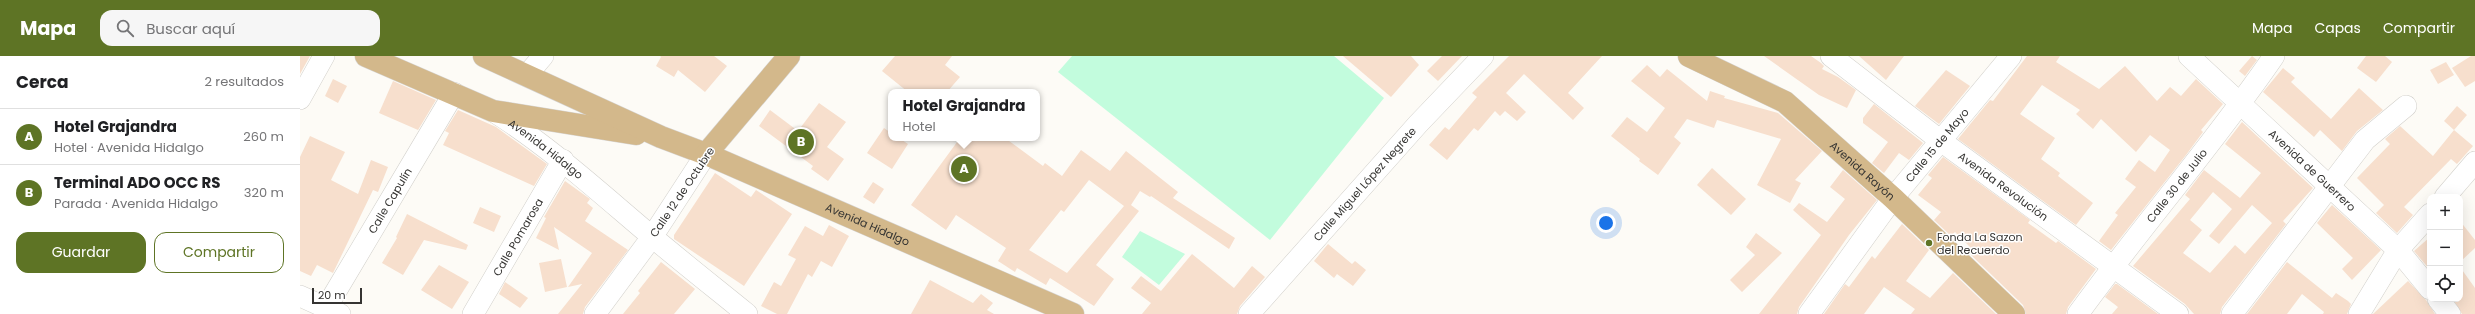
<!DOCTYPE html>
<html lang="es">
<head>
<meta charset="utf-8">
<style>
	body { margin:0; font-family:Poppins,sans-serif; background:#f6f6f6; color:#202124 }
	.controls { position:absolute; right:12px; bottom:12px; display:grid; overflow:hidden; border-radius:8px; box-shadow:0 4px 16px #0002 }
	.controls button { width:36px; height:36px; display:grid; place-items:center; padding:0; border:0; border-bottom:1px solid #e0e0e0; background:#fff; color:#202124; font:20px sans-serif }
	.scale { position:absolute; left:12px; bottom:10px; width:50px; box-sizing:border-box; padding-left:4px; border:2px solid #353432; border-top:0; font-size:11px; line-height:14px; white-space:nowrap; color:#353432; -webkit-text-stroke:3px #fff; paint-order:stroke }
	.you { position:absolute; left:1306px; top:167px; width:14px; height:14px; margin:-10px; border:3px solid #fff; border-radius:50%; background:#1a73e8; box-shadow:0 0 0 6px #1a73e833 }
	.badge { display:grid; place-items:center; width:26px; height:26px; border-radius:50%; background:#5e7425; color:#fff; font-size:13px; font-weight:700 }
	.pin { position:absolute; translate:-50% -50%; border:2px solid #fff; box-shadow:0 1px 4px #0006 }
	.popup { position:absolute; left:588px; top:33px; width:152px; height:52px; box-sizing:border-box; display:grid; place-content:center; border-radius:8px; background:#fff; filter:drop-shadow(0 1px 3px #0005); font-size:13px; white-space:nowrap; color:#757577 }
	.popup b { font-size:15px; color:#202124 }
	.popup::after { content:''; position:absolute; left:50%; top:100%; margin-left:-8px; border:8px solid transparent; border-top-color:#fff }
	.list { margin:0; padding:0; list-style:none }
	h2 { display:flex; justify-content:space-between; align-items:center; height:52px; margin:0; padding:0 16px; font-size:17px }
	h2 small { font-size:13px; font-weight:400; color:#757577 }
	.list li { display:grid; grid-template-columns:26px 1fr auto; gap:12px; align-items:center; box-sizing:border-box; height:56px; padding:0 16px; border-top:1px solid #e0e0e0 }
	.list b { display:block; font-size:15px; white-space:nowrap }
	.list p { margin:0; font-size:13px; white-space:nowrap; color:#757577 }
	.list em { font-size:13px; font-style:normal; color:#757577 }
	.actions { display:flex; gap:8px; padding:12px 16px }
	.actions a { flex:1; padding:9px 0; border:1px solid #5e7425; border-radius:12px; text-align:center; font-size:14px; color:#5e7425 }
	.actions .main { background:#5e7425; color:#fff }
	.icon { flex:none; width:22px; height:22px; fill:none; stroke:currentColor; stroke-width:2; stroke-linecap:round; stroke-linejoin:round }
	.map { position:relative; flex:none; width:2175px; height:258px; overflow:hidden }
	header { display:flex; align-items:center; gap:24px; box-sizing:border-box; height:56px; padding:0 20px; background:#5e7425; color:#fff }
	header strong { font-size:19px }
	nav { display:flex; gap:22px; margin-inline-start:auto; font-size:14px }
	.search { width:280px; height:36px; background:#f6f6f6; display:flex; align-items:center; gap:10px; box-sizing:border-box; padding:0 14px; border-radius:12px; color:#757577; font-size:15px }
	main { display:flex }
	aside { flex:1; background:#fff }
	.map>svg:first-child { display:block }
	.green { fill:#c2fcdd }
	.building { fill:#f7dfcd; fill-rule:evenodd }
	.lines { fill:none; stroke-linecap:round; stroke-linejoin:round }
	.minor-casing { stroke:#d2d0cb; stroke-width:22 }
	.major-casing { stroke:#d7d6d6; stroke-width:23 }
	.minor { stroke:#fff; stroke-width:21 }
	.major { stroke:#d3b88b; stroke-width:22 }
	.poi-dot { fill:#5e7425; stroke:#fff; stroke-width:1.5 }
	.labels { text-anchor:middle; stroke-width:3; stroke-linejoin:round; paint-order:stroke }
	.street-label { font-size:11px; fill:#353432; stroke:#fff }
	.poi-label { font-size:11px; fill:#353432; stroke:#fff; text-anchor:start }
</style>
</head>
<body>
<header>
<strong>Mapa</strong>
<div class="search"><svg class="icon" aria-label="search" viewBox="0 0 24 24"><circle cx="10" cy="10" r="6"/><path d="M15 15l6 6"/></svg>Buscar aquí</div>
<nav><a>Mapa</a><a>Capas</a><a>Compartir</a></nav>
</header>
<main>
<aside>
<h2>Cerca<small>2 resultados</small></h2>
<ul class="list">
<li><span class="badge">A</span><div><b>Hotel Grajandra</b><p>Hotel · Avenida Hidalgo</p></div><em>260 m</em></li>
<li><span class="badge">B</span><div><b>Terminal ADO OCC RS</b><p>Parada · Avenida Hidalgo</p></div><em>320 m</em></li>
</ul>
<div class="actions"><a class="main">Guardar</a><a>Compartir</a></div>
</aside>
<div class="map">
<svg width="2175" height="258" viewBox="0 0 2175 258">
	<rect width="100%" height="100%" fill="#fdfbf6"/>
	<!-- green -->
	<g class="green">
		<polygon points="772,0 1034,0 1084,42 970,184 758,16"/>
		<polygon points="840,175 885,198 859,229 822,201"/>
	</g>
	<!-- building -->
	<g class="building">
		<polygon points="0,0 10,0 0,18"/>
		<polygon points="360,0 414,0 427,10 405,36 378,14 374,21 356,10 361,1"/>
		<polygon points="595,0 652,0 645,9 660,21 647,36 608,36 582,15"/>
		<polygon points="1043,0 1111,0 1119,9 1091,41"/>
		<polygon points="1142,0 1162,0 1138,25 1127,15"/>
		<polygon points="1209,0 1302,0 1268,37 1284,52 1273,64 1224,18 1206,37 1226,56 1217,65 1205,55 1200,60 1195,55 1178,75 1174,72 1147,104 1129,89 1145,71 1149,74 1177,41 1172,37"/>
		<polygon points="1464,0 1511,0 1521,7 1524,10 1522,13 1538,21 1556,34 1547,52 1519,39"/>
		<polygon points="1559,0 1604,0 1586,24"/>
		<polygon points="1727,0 1760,0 1756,6 1799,33 1825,10 1857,45 1870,31 1881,40 1896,23 1923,48 1901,74 1903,76 1886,99 1811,194 1799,185 1818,159 1815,157 1836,131 1825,123 1839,104 1855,116 1870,94 1850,79 1836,96 1801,63 1793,73 1776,58 1780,54 1742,29 1720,58 1755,82 1741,103 1760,117 1758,120 1793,147 1776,169 1658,83 1690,44 1693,45"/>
		<polygon points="1952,0 1957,4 1945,20 1939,15"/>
		<polygon points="2066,0 2085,0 2092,6 2076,26 2057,12"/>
		<polygon points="2171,0 2175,0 2175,25 2165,31 2152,12"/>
		<polygon points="2146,6 2154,19 2138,28 2130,14"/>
		<polygon points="1347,9 1360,21 1367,13 1407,45 1410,35 1425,40 1424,42 1478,57 1522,95 1495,124 1501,127 1490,147 1457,129 1481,83 1417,64 1414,72 1387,63 1374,81 1381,87 1358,119 1339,105 1340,103 1311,80 1327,61 1347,76 1365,52 1331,25"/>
		<polygon points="1983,12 1995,22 1991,26 2031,63 2059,32 2083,54 2057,75 2042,95 2020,74 2014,81 1963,36"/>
		<polygon points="1646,14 1670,30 1639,68 1615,50"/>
		<polygon points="33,23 47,30 38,47 25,40"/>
		<polygon points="93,25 136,44 118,74 79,57"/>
		<polygon points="519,47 546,66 527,91 544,103 528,125 511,113 513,110 459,70 470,54 498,75"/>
		<polygon points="1574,48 1623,87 1609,104 1599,97 1584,117 1572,107 1588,86 1563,67 1563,62"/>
		<polygon points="2157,50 2167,59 2154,74 2144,65"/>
		<polygon points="158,54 196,71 247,108 234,130 143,89 149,77 145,75"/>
		<path d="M1942,66L2013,132L1983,165L1986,168L1922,251L1920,258H1894L1885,248L1833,210L1890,143L1885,139L1904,114L1940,142L1961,117L1925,88ZM1913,136L1932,153L1909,180L1919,188L1952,149L1972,167L1945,198L1935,189L1910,217L1883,197L1902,174L1890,164Z"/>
		<polygon points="2100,70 2133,100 2154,74 2173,90 2157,108 2151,103 2104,151 2113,159 2097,177 2076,157 2084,149 2057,122 2090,88 2085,83"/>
		<polygon points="584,72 591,77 591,82 599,82 608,88 592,113 567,97"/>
		<polygon points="10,80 45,96 31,124 58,138 71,104 88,111 78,136 73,134 33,217 17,209 11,220 0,215 0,101"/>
		<path d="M660,82H705L743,110L745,107L762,120L781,94L810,115L826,95L878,136L873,142L935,182L929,193L851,140L850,141L840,135L831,149L839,155L796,209L814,223L794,250L750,222L746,229L717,212L715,216L698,205L706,192L656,159L646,174L611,149ZM789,124L824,150L767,217L729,194L761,154L764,156Z"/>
		<polygon points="1643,101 1730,164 1728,167 1756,187 1758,185 1796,213 1768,251 1766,258 1726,258 1723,249 1671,199 1674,195 1655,176 1651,180 1634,164 1641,156 1618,139 1632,122 1628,119"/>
		<polygon points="1412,112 1446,143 1431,159 1397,129"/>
		<polygon points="1543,114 1577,144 1549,179 1499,251 1497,258 1459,258 1521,179 1493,154 1499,147 1527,166 1545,143 1530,131"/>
		<polygon points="415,117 451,141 456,134 492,158 444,230 374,183 374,179"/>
		<polygon points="265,125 290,143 287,147 293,152 285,165 328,194 285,251 283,258 258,258 282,228 268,231 292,197 254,171 259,194 236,182 246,162 244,161"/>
		<polygon points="573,126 584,133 574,148 563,141"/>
		<polygon points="2032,149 2081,194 2052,224 2042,213 2053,202 2017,167"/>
		<polygon points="180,151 201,160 194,176 173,167"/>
		<polygon points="107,158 168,189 166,194 124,184 103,219 82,207 97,182 96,181"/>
		<polygon points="2160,165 2175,184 2175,192 2160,206"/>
		<polygon points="1602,168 1629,194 1606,225 1630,242 1653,217 1696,258 1611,258 1615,253 1584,231 1564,258 1524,258 1545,228 1549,231 1572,200 1575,203"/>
		<polygon points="529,169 549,180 532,211 521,205 512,221 508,218 487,258 477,258 461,250 474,226 481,230 496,203 488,199 505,170 523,180"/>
		<polygon points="1456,177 1482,197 1442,236 1430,224 1455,199 1446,191"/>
		<polygon points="2130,181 2130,214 2114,195"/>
		<polygon points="1028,188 1052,208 1055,205 1066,214 1053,230 1037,218 1034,222 1014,205"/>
		<polygon points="892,198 934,232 952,210 965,221 940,250 937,258 842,258 851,247 831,232 841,220 861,235"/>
		<polygon points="261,203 267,231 245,236 239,207"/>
		<polygon points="361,206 395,233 374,258 323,258 340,237 338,235"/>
		<polygon points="1987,206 2032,242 2036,237 2048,245 2051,248 2047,258 2023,258 2024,256 2002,238 1987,258 1947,258"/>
		<polygon points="139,209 169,226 152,253 121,234"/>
		<polygon points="2160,211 2175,232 2175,258 2162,258 2153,243 2160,243"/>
		<polygon points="630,224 673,247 681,238 693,247 687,254 694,258 611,258"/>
		<polygon points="2108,225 2126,244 2135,258 2073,258"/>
		<polygon points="205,226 228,242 220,252 199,238"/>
		<polygon points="1815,228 1817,228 1858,258 1812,258 1818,251 1805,241"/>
	</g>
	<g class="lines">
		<defs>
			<g id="minor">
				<path id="s1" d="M1531,0L1641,85L1878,258"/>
				<path id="s2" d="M1889,0L2098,194L2130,233"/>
				<polyline points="227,19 243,0"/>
				<polyline points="0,43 24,0"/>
				<path id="s3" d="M193,55C250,91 299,136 350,179C382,206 415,232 447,258"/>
				<polyline points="2145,141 2175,106"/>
				<polyline points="0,240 40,258"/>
				<polyline points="2138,243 2150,258"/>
				<path id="s4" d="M26,252L154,37"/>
				<path id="s5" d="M173,258L263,104"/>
				<polyline points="295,258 352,181 406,98"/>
				<path id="s6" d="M949,258L1118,68L1183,0"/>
				<path id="s7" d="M1509,258L1593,142L1711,0"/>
				<path id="s8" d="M1778,258C1841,171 1913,89 1974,0"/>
				<polyline points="1932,258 2065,84 2106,50"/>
				<polyline points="2059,258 2098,194 2130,158"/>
			</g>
			<g id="major">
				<polyline points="66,0 193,55 336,78"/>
				<path id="s9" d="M184,0L361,81L406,98L773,258"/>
				<path id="s10" d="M1389,0L1485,46L1593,142L1714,258"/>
				<polyline points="406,98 489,0"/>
			</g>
		</defs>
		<!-- minor casing -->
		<use href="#minor" class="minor-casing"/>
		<!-- major casing -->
		<use href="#major" class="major-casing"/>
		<!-- minor -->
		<use href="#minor" class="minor"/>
		<!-- major -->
		<use href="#major" class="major"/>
	</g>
	<!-- markers -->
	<circle class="poi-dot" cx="1629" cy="187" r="4"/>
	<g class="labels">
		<!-- street labels -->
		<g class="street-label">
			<text dy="4" stroke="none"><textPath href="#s7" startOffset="212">Calle 15 de Mayo</textPath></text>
			<text dy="4" stroke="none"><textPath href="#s3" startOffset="65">Avenida Hidalgo</textPath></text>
			<text dy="4" stroke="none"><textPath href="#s10" startOffset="210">Avenida Rayón</textPath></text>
			<text dy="4" stroke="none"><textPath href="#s2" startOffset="168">Avenida de Guerrero</textPath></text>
			<text dy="4" stroke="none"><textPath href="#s6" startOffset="174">Calle Miguel López Negrete</textPath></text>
			<text dy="4" stroke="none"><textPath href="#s8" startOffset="162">Calle 30 de Julio</textPath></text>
			<text dy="4" stroke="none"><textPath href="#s1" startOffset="216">Avenida Revolución</textPath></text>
			<text transform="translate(382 136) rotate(-56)" y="4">Calle 12 de Octubre</text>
			<text dy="4" stroke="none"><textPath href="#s4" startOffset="125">Calle Capulín</textPath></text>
			<text dy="4" stroke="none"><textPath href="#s9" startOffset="419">Avenida Hidalgo</textPath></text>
			<text dy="4" stroke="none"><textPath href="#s5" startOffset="89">Calle Pomarosa</textPath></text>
		</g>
		<!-- poi labels -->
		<g class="poi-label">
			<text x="1637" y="185">Fonda La Sazon<tspan x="1637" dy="13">del Recuerdo</tspan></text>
		</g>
	</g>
</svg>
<div class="controls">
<button>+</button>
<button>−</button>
<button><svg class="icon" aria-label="locate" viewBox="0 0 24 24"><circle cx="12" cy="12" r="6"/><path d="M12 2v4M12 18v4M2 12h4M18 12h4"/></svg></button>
</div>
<div class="scale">20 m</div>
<div class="you"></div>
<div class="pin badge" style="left:664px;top:113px">A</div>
<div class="popup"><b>Hotel Grajandra</b>Hotel</div>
<div class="pin badge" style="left:501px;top:86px">B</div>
</div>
</main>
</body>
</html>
